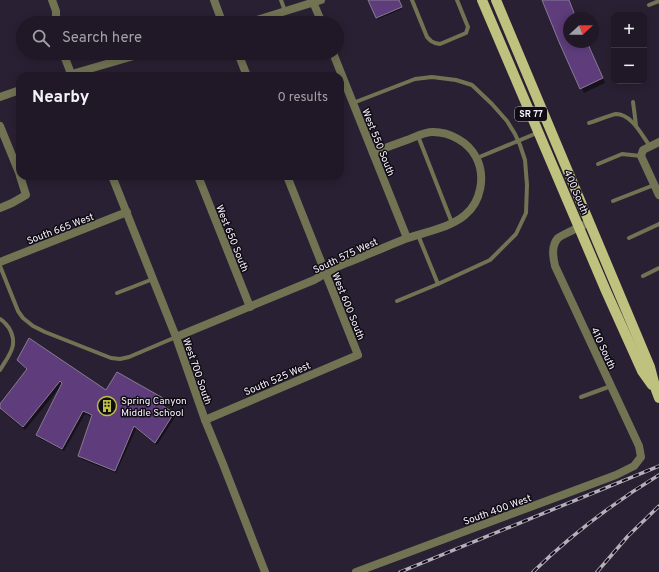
<!DOCTYPE html>
<html lang="en">
<head>
<meta charset="utf-8">
<style>
	body { margin:0; font-family:Overpass,sans-serif; background:#28212e; color:#f1f3f6 }
	.controls { position:absolute; right:12px; top:12px; display:grid; overflow:hidden; border-radius:8px; box-shadow:0 2px 10px #0003 }
	.controls button { width:36px; height:36px; display:grid; place-items:center; padding:0; border:0; border-bottom:1px solid #3d3743; background:#201826; color:#f1f3f6; font:20px sans-serif }
	.compass { position:absolute; left:563px; top:12px; width:36px; height:36px; border-radius:50%; background:#201826; box-shadow:0 2px 10px #0003; rotate:68deg }
	.list { margin:0; padding:0; list-style:none }
	h2 { display:flex; justify-content:space-between; align-items:center; height:52px; margin:0; padding:0 16px; font-size:17px }
	h2 small { font-size:13px; font-weight:400; color:#a2a0a7 }
	.icon { flex:none; width:22px; height:22px; fill:none; stroke:currentColor; stroke-width:2; stroke-linecap:round; stroke-linejoin:round }
	.map { position:relative; flex:none; width:659px; height:572px; overflow:hidden }
	.search { position:absolute; background:#201826; box-shadow:0 2px 10px #0003; left:16px; top:16px; width:328px; height:44px; display:flex; align-items:center; gap:10px; box-sizing:border-box; padding:0 14px; border-radius:22px; color:#a2a0a7; font-size:15px }
	.panel { position:absolute; background:#201826; box-shadow:0 2px 10px #0003; left:16px; top:72px; width:328px; height:108px; border-radius:12px }
	.map>svg:first-child { display:block }
	.shadow { fill:#0007 }
	.building { fill:#5f3d7c; stroke:#877b93 }
	.lines { fill:none; stroke-linecap:round; stroke-linejoin:round }
	.lane { stroke:#717353; stroke-width:4 }
	.street { stroke:#717353; stroke-width:8 }
	.primary { stroke:#bec27e; stroke-width:10 }
	.rail-casing { stroke:#b5afbc; stroke-width:3.5 }
	.rail { stroke:#100c14; stroke-width:2; stroke-dasharray:6; stroke-linecap:butt }
	.labels { text-anchor:middle; stroke-width:3; stroke-linejoin:round; paint-order:stroke }
	.shield { fill:#100c14; stroke:#b2adb7; stroke-width:1 }
	.shield-label { font-size:9px; font-weight:bold; fill:#f7f2fd }
	.street-label { font-size:10px; fill:#f7f2fd; stroke:#100c14 }
	.poi-label { font-size:10px; fill:#f7f2fd; stroke:#100c14; text-anchor:start }
</style>
</head>
<body>
<div class="map">
<svg width="659" height="572" viewBox="0 0 659 572">
	<rect width="100%" height="100%" fill="#2a2033"/>
	<!-- shadow -->
	<g class="shadow">
		<polygon points="374,0 398,0 402,9 378,19"/>
		<polygon points="544,0 569,0 576,18 569,18 569,42 586,42 605,83 584,93 560,41"/>
		<polygon points="18,360 106,391 162,399 164,402 162,406 173,414 175,417 157,445 136,429 116,473 81,459 80,456 92,417 85,414 64,451 39,438 37,435 61,386 25,430 1,410 0,406 28,370 20,363"/>
	</g>
	<!-- building -->
	<g class="building">
		<polygon points="368,0 399,0 402,7 376,18"/>
		<polygon points="542,0 569,0 576,18 569,18 569,42 587,42 603,78 580,89 559,42"/>
		<polygon points="29,338 106,390 117,372 163,398 160,404 174,413 155,443 134,426 115,471 78,456 92,415 83,411 62,449 36,435 62,383 60,381 23,427 0,408 0,404 27,369 17,360"/>
	</g>
	<g class="lines">
		<!-- lane -->
		<g class="lane">
			<polyline points="281,0 285,11"/>
			<polyline points="412,0 427,37 431,41 435,43 440,44 466,33 468,27 457,0"/>
			<polyline points="649,5 659,1"/>
			<polyline points="633,102 636,125"/>
			<polyline points="353,103 415,79 432,77 456,80 472,85 492,104 507,121 515,134 520,145 525,160 527,185 526,213 516,234 490,260 438,284 418,235"/>
			<path d="M589,123C596,121 610,115 616,114C632,114 642,136 650,146"/>
			<polyline points="418,136 452,223"/>
			<polyline points="477,158 537,133"/>
			<polyline points="598,164 622,154 641,156"/>
			<polyline points="613,201 654,185"/>
			<polyline points="629,238 659,224"/>
			<polyline points="0,266 18,311 23,318 33,326 45,332 111,358 120,359 129,357 176,337"/>
			<polyline points="643,276 659,268"/>
			<polyline points="117,293 153,279"/>
			<polyline points="397,301 438,284"/>
			<path d="M0,319C4,321 6,324 9,328C19,345 9,355 0,370"/>
			<polyline points="581,397 611,386"/>
		</g>
		<!-- street -->
		<g class="street">
			<polyline points="52,0 56,11 56,23"/>
			<polyline points="214,0 221,19 224,23"/>
			<polyline points="313,2 322,23"/>
			<polyline points="247,23 321,0"/>
			<polyline points="63,53 72,76"/>
			<polyline points="238,53 247,76"/>
			<polyline points="333,53 407,238"/>
			<polyline points="65,76 144,53"/>
			<polyline points="0,97 20,90"/>
			<polyline points="0,126 20,175"/>
			<polyline points="659,142 643,150 641,156 659,195"/>
			<polyline points="112,176 176,337 205,420 223,464 265,572"/>
			<polyline points="198,176 250,307"/>
			<polyline points="0,208 12,203 26,195 20,176"/>
			<polyline points="0,262 127,212"/>
			<path d="M176,337L314,280C321,276 328,272 335,268C345,263 356,260 366,255C379,250 392,244 405,239C424,232 450,228 465,215C481,202 486,176 476,157C468,142 450,132 433,132C424,132 415,137 407,140C396,144 384,148 373,153"/>
			<polyline points="205,420 358,355 287,176"/>
			<path d="M356,572L616,475L634,466L641,457L639,446L555,266C553,257 551,246 558,238C561,235 584,225 590,222"/>
		</g>
		<!-- primary -->
		<g class="primary">
			<polyline points="482,0 606,291 642,371 652,385"/>
			<polyline points="496,0 650,367 656,390 659,398"/>
		</g>
		<defs>
			<g id="rail">
				<polyline points="400,572 659,466"/>
				<path d="M533,572C571,535 613,503 659,475"/>
				<polyline points="597,572 628,536 659,506"/>
			</g>
		</defs>
		<!-- rail casing -->
		<use href="#rail" class="rail-casing"/>
		<!-- rail -->
		<use href="#rail" class="rail"/>
	</g>
	<!-- icons -->
	<defs>
		<symbol id="building-ring" viewBox="-11 -11 22 22"><circle r="9.5" fill="#100c14" stroke="#bbc045" stroke-width="1.5"/><path d="M-4-6H4V6H1V3H-1V6H-4ZM-2.5-4.3h1.7v1.8h-1.7ZM.8-4.3h1.7v1.8H.8ZM-2.5-1h1.7V.8h-1.7ZM.8-1h1.7V.8H.8Z" fill="#bbc045"/></symbol>
	</defs>
	<g fill-rule="evenodd">
		<use href="#building-ring" x="96" y="395" width="22" height="22"/>
	</g>
	<g class="labels">
		<!-- shield labels -->
		<rect class="shield" x="515" y="107" width="32" height="14" rx="3"/>
		<g class="shield-label">
			<text x="531" y="117">SR 77</text>
		</g>
		<!-- street labels -->
		<g class="street-label">
			<text transform="translate(379 142) rotate(68)" y="4">West 550 South</text>
			<text transform="translate(577 192) rotate(67)" y="4">400 South</text>
			<text transform="translate(60 228) rotate(-21)" y="4">South 665 West</text>
			<text transform="translate(233 238) rotate(68)" y="4">West 650 South</text>
			<text transform="translate(345 255) rotate(-25)" y="4">South 575 West</text>
			<text transform="translate(349 306) rotate(68)" y="4">West 600 South</text>
			<text transform="translate(604 348) rotate(65)" y="4">410 South</text>
			<text transform="translate(198 371) rotate(71)" y="4">West 700 South</text>
			<text transform="translate(277 378) rotate(-23)" y="4">South 525 West</text>
			<text transform="translate(497 509) rotate(-20)" y="4">South 400 West</text>
		</g>
		<!-- poi labels -->
		<g class="poi-label">
			<text x="121" y="404">Spring Canyon<tspan x="121" dy="12">Middle School</tspan></text>
		</g>
	</g>
</svg>
<div class="controls">
<button>+</button>
<button>−</button>
</div>
<svg class="compass" viewBox="-18 -18 36 36"><path d="M0-13l5 13h-10z" fill="#e53935"/><path d="M0 13l5-13h-10z" fill="#a2a0a7"/></svg>
<div class="search"><svg class="icon" aria-label="search" viewBox="0 0 24 24"><circle cx="10" cy="10" r="6"/><path d="M15 15l6 6"/></svg>Search here</div>
<section class="panel">
<h2>Nearby<small>0 results</small></h2>
<ul class="list">
</ul>
</section>
</div>
</body>
</html>
